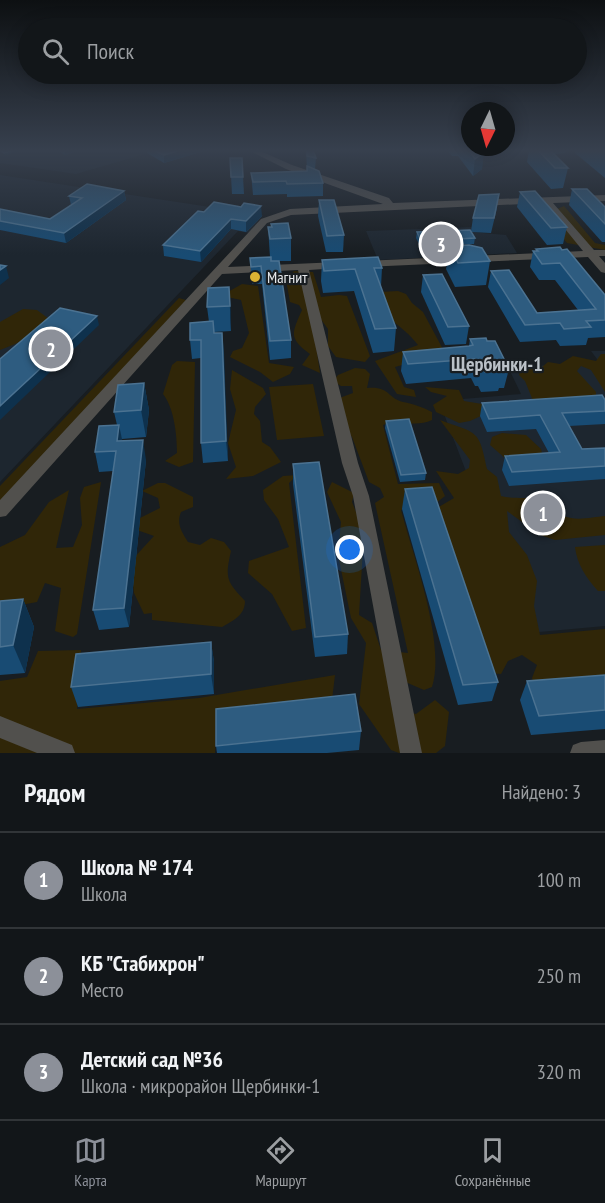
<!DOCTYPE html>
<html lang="ru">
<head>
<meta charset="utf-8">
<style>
	body { margin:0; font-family:"PT Sans Narrow",sans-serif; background:#1f2326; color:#f1f3f6 }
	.compass { position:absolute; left:461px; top:102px; width:54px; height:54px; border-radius:50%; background:#121619; box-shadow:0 3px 15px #0003; rotate:185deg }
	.you { position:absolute; left:350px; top:550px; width:21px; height:21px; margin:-15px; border:4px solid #fff; border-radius:50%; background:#1a73e8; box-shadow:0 0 0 9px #1a73e833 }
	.badge { display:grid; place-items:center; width:39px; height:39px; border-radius:50%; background:#8c9099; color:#fff; font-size:20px; font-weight:700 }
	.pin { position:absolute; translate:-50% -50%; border:3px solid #fff; box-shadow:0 2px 6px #0006 }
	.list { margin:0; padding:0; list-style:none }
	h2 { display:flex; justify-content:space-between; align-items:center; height:78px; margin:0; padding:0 24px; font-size:26px }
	h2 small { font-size:20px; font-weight:400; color:#9c9fa2 }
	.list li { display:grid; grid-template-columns:39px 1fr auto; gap:18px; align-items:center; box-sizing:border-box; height:96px; padding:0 24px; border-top:2px solid #313538 }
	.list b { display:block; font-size:22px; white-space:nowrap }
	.list p { margin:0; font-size:20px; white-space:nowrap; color:#9c9fa2 }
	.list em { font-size:20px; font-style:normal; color:#9c9fa2 }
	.icon { flex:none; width:33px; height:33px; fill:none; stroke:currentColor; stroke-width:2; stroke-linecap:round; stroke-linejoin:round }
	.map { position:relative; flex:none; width:605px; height:753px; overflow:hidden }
	.search { position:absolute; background:#121619; box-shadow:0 3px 15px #0003; left:18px; right:18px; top:18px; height:66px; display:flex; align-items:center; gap:15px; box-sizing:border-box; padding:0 21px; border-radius:33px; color:#9c9fa2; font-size:22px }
	.sheet { height:366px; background:#121619 }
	nav { display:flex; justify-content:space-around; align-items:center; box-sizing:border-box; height:84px; border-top:2px solid #313538; background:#121619; font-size:16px; color:#9c9fa2 }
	nav a { display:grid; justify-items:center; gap:3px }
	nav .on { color:#8c9099 }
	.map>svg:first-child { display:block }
	.built { fill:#1d262f }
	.green { fill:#302608 }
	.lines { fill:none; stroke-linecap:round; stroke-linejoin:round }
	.minor { fill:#51504d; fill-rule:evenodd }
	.wall { fill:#184b73 }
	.shaded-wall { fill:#0e314d }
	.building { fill:#2e5c80; stroke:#4b7291; stroke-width:1.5 }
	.poi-dot { fill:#dcb233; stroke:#181d21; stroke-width:2 }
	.labels { text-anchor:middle; stroke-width:4.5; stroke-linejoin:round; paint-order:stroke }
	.poi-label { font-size:16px; fill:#e6e9ec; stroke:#181d21; text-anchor:start }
	.quarter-label { font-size:20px; font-weight:bold; fill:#bac1c7; stroke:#181d21 }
</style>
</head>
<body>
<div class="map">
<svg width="605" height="753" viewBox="0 0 605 753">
	<rect width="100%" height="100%" fill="#181d21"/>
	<!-- built -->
	<g class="built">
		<polygon points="0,150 159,150 76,174 0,163"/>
		<polygon points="0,175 263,215 249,233 238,231 0,482"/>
		<polygon points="472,227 471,232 506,235 517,253 378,260 366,231"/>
		<polygon points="591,351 605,351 605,626 528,633 439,401 521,394 508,367 600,363"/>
	</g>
	<!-- green -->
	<g class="green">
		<polygon points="564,206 595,243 605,245 605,250 567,243 543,215"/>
		<path d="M294,271L313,272L321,297L339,295L347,296L370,356L365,362L336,357L328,346V329L320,318L312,319L320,373L302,365L310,354C288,338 292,333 302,310L299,305L290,302L286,280Z"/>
		<polygon points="242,284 258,286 269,363 294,367 290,374 273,382 260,372 230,357 233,351 242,348 249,333 241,300 227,297 226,293"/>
		<path d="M398,291L406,294L412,303L423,312L445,353L395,367L404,387L414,390L416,397L397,394L375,361L418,345C401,322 384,324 380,292Z"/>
		<polygon points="179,298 186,300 0,504 0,486"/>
		<path d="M23,309L37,310L49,319C36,336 19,343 0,350V322Z"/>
		<polygon points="601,354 605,354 605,392 591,370 581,366 577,371 596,392 596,399 536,408 525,381 519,375 521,369 542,367 548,362 560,364 573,356 596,361"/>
		<path d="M177,361L195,362L193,462L179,467L165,461L177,453C177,434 174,408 163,394L172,365Z"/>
		<path d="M355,368L365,369L370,374L367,388C390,386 387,398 403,402C414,404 422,407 432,412V420C416,428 399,419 383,425L398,484L439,483L445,496L436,503L401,510C413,556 446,643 432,687L424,690L389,675L392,709L416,714L435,700L449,712L445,746L436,753H399L391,750L359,704L366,643L351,618L338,555L341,522L327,492L332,482L354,493L352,502L364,532L359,615L372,623L381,650L408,653L375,503L384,497L380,488L369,482L352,437L332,407L334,400L353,393L352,386H341L333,381L338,375Z"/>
		<polygon points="232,370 263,388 266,394 255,407 254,414 260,421 262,442 270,447 281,462 253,476 226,479 236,467 228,443 236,410 230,389"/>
		<polygon points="313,384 324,436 277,440 269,387"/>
		<polygon points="425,387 459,390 464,401 500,407 470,421 459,423 436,412 433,405 447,396 431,392"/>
		<path d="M440,420C477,434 479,428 487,469L497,477L501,496C516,500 533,496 543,500C552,504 555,510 562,515C574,522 593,517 605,516V535L555,540L540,535L507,511L509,532L527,555L537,581L534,606L540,635L605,629V688L537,693L532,678L537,665L522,655L508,661L501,674L487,673L437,508L454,498L436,471L458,474L469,468L470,460Z"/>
		<polygon points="502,433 526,435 541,449 543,458 514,466 490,445 492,437"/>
		<polygon points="297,475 289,483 306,628 292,631 272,594 248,573 249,561 289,547 278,519 264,500 263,490 283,476"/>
		<polygon points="101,482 77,634 73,637 55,631 61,588 45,583 37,602 0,609 0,547 25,535 49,502 69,490 56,548 73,547 82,525 80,498 84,487"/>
		<path d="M158,483H165L193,497V507L181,512C176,524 182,532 188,542L200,545L211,538L224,542L231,551C225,578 226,581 245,601C245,615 234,620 222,627L152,620V613L144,614L134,593L131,561L154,536L137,530L140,518L160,508L158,498L142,491Z"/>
		<path d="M605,545V591H598C586,578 577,564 575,547Z"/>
		<polygon points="81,650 77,709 199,698 335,675 332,700 216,721 215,753 0,753 0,681 27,677 38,651"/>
	</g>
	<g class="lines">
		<!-- minor -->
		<g class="minor">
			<polygon points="248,150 258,150 292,165 389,198 393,203 605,195 605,201 553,203 594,250 605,250 605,256 599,256 605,263 605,273 601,272 588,257 364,267 359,264 364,261 583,251 544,203 291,215 267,223 228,267 339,262 344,265 339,268 309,270 358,463 369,496 422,753 400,753 353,496 342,463 298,270 222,274 6,516 0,517 0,500 261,219 290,209 383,204 286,169"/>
			<polygon points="0,716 72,745 75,753 37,753 0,738"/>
			<polygon points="605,740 605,753 570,753 573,745 581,742"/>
		</g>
	</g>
	<!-- wall -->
	<g class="wall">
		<polygon points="57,150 77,150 77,151 65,155"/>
		<polygon points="146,150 207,150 164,163 147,153"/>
		<polygon points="306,150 316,158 315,169 323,183 323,196 287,197 287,194 253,195 251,173 307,171"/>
		<polygon points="447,150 483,150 482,169 473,176 458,156 452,156"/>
		<polygon points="529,150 566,150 565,153 554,154 568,168 563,188 551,189 527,162"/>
		<polygon points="575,150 605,150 605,178 575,153"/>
		<polygon points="230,158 242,158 244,194 232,194"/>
		<polygon points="572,189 605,207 605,242 602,242 569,205"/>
		<polygon points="124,191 126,200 66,243 0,230 0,209 50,219 71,205 69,196"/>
		<polygon points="520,192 567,227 563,244 547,245 517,207"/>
		<polygon points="319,200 344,235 343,252 326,252 318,216"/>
		<polygon points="497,208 491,233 471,232 475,238 474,244 420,246 416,238 417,232 471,231 473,218"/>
		<polygon points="198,211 262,216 246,232 231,229 201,262 164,256 163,245"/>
		<polygon points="268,227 291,238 291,261 279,261 291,340 291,358 270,360 262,284 252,284 250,258 270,257"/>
		<polygon points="450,246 490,261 486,285 455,287 446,269"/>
		<polygon points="560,247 605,295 605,337 588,338 586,345 560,346 556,340 520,342 488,287 491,271 537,313 578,310 555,280 539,280 530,267 533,251 536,251 536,249"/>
		<polygon points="322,260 382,268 381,287 396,328 394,351 373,353 354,291 323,293 321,281"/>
		<polygon points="423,275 469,326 466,344 445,345 421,292"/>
		<polygon points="229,287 231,331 214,332 214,333 222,333 228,461 203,463 201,443 201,358 192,359 190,340 209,322 207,307"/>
		<polygon points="470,339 487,341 509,369 504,388 499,388 498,391 481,392 478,386 475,386 471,378 406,384 401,371 403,352 469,346"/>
		<polygon points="144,383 149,410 146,437 122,439 122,441 146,460 129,627 99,630 93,610 113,471 99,472 95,452 117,425 114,412"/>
		<polygon points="605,400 605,424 569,426 582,449 605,448 605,479 509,486 502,470 505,456 549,453 536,429 487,432 480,416 482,403"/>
		<polygon points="386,421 426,473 425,480 400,482 385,428"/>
		<polygon points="293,464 348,634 347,654 315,657 293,484"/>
		<polygon points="405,489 498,682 492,701 458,705 402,509"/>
		<polygon points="23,599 34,627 25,673 0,675 0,601"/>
		<polygon points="211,642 214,662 214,694 78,707 71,687"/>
		<polygon points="605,675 605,729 531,735 520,700 527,681"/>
		<polygon points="361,731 359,750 327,753 217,753 216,746"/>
	</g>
	<!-- shaded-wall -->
	<g class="shaded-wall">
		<polygon points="16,150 22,150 22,151 5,155 4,153"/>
		<polygon points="72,150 77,150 77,151 65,155 65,152"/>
		<polygon points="181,150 207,150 164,163 164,155"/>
		<polygon points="484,152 482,169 473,176 475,159"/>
		<polygon points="124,191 126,200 66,243 64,233"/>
		<polygon points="261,206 262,216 246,232 246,221"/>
		<polygon points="231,219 231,229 201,262 200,251"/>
		<polygon points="6,266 9,278 0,285 0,270"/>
		<polygon points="229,287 231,312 231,331 230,306"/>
		<polygon points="97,316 99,325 0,420 0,406"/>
		<polygon points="222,333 224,351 228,461 226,441"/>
		<polygon points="144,383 149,410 146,437 141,410"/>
		<polygon points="119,425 123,444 117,441"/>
		<polygon points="143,440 146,460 129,627 124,608"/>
		<polygon points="23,599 34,627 25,673 13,645"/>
		<polygon points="211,642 214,662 214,694 211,674"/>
	</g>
	<!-- building -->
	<g class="building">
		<polygon points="0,150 16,150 4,153"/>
		<polygon points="153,150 181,150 164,155"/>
		<polygon points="307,150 313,150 316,158 307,156"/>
		<polygon points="469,150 483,150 484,152 475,159"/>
		<polygon points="538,150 550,150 568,168 555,168"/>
		<polygon points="230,158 242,158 243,177 231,177"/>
		<polygon points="307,166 319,171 323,183 287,184 286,181 253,182 251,173 307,171"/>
		<polygon points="87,184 124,191 64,233 0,221 0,209 50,219 82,198 69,196"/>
		<polygon points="572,189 587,189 605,207 605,224"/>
		<polygon points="535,191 567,227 551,228 520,192"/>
		<polygon points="499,194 494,218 473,218 479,195"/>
		<polygon points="319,200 334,200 344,235 327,236"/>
		<polygon points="214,202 241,207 244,203 261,206 246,221 231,219 200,251 163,245 198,211 204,212"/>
		<polygon points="288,223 291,238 270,239 268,227 272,227 271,224"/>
		<polygon points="470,230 475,238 421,241 417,232"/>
		<polygon points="469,245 482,248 490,261 458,263 450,246"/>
		<polygon points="560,247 562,250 567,249 605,295 605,320 586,321 591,327 564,329 560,323 525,325 491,271 509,270 537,313 596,309 560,263 542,264 533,251 538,251 536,249"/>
		<polygon points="271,257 271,261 279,261 291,340 270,341 261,266 251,267 250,258"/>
		<polygon points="378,257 382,268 374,268 396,328 375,329 355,269 324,271 322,260"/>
		<polygon points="0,265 6,266 0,270"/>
		<polygon points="442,274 469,326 448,327 423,275"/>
		<polygon points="229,287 230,306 207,307 208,288"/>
		<polygon points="60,308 97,316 0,406 0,359"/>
		<polygon points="213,321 214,333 222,333 226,441 201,443 201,340 190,340 190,323"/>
		<polygon points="486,338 487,341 495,341 509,369 501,369 502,371 485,372 482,367 478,367 475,359 408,364 403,352 469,346 473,345 470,339"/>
		<polygon points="144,383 141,410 114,412 118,385"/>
		<polygon points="602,395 605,400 605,411 562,413 582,449 605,448 605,466 512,472 505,456 560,452 540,415 489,419 482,403"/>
		<polygon points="409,419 426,473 401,475 386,421"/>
		<polygon points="119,425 117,441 143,440 124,608 93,610 116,451 95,452 99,426"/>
		<polygon points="319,462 348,634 315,637 293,464"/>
		<polygon points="432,487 498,682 463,685 405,489"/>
		<polygon points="23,599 13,645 0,647 0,601"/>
		<polygon points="211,642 211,674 71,687 76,654"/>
		<polygon points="605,675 605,710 539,716 527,681"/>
		<polygon points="355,694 361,731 216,746 216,709"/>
	</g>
	<!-- sky -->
	<linearGradient id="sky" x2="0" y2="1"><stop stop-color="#0d1012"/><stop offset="0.59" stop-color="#37404e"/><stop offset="1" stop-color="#37404e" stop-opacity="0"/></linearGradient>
	<rect width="605" height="255" fill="url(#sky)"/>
	<!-- markers -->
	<circle class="poi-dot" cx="255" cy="277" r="6"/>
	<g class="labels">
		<!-- poi labels -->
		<g class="poi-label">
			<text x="267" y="283">Магнит</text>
		</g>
		<!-- quarter labels -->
		<g class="quarter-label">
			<text x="497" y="371">Щербинки-1</text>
		</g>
	</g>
</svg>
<svg class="compass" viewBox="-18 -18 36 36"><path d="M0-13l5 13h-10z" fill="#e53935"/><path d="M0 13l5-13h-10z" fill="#9c9fa2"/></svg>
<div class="you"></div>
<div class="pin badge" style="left:543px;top:513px">1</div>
<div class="pin badge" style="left:51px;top:349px">2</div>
<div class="pin badge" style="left:441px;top:244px">3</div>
<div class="search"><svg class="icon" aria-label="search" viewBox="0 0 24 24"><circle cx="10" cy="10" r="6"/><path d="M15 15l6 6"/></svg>Поиск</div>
</div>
<section class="sheet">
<h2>Рядом<small>Найдено: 3</small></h2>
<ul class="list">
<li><span class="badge">1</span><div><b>Школа № 174</b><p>Школа</p></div><em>100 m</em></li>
<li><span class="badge">2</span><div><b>КБ &quot;Стабихрон&quot;</b><p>Место</p></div><em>250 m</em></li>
<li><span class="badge">3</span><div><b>Детский сад №36</b><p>Школа · микрорайон Щербинки-1</p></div><em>320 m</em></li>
</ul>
</section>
<nav>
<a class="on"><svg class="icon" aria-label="map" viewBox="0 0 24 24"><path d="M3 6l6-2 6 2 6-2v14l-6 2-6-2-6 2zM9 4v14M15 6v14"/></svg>Карта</a>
<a><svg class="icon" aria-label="directions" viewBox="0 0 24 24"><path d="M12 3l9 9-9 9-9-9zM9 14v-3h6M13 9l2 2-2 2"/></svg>Маршрут</a>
<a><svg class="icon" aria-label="saved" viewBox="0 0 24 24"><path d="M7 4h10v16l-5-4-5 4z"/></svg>Сохранённые</a>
</nav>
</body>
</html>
